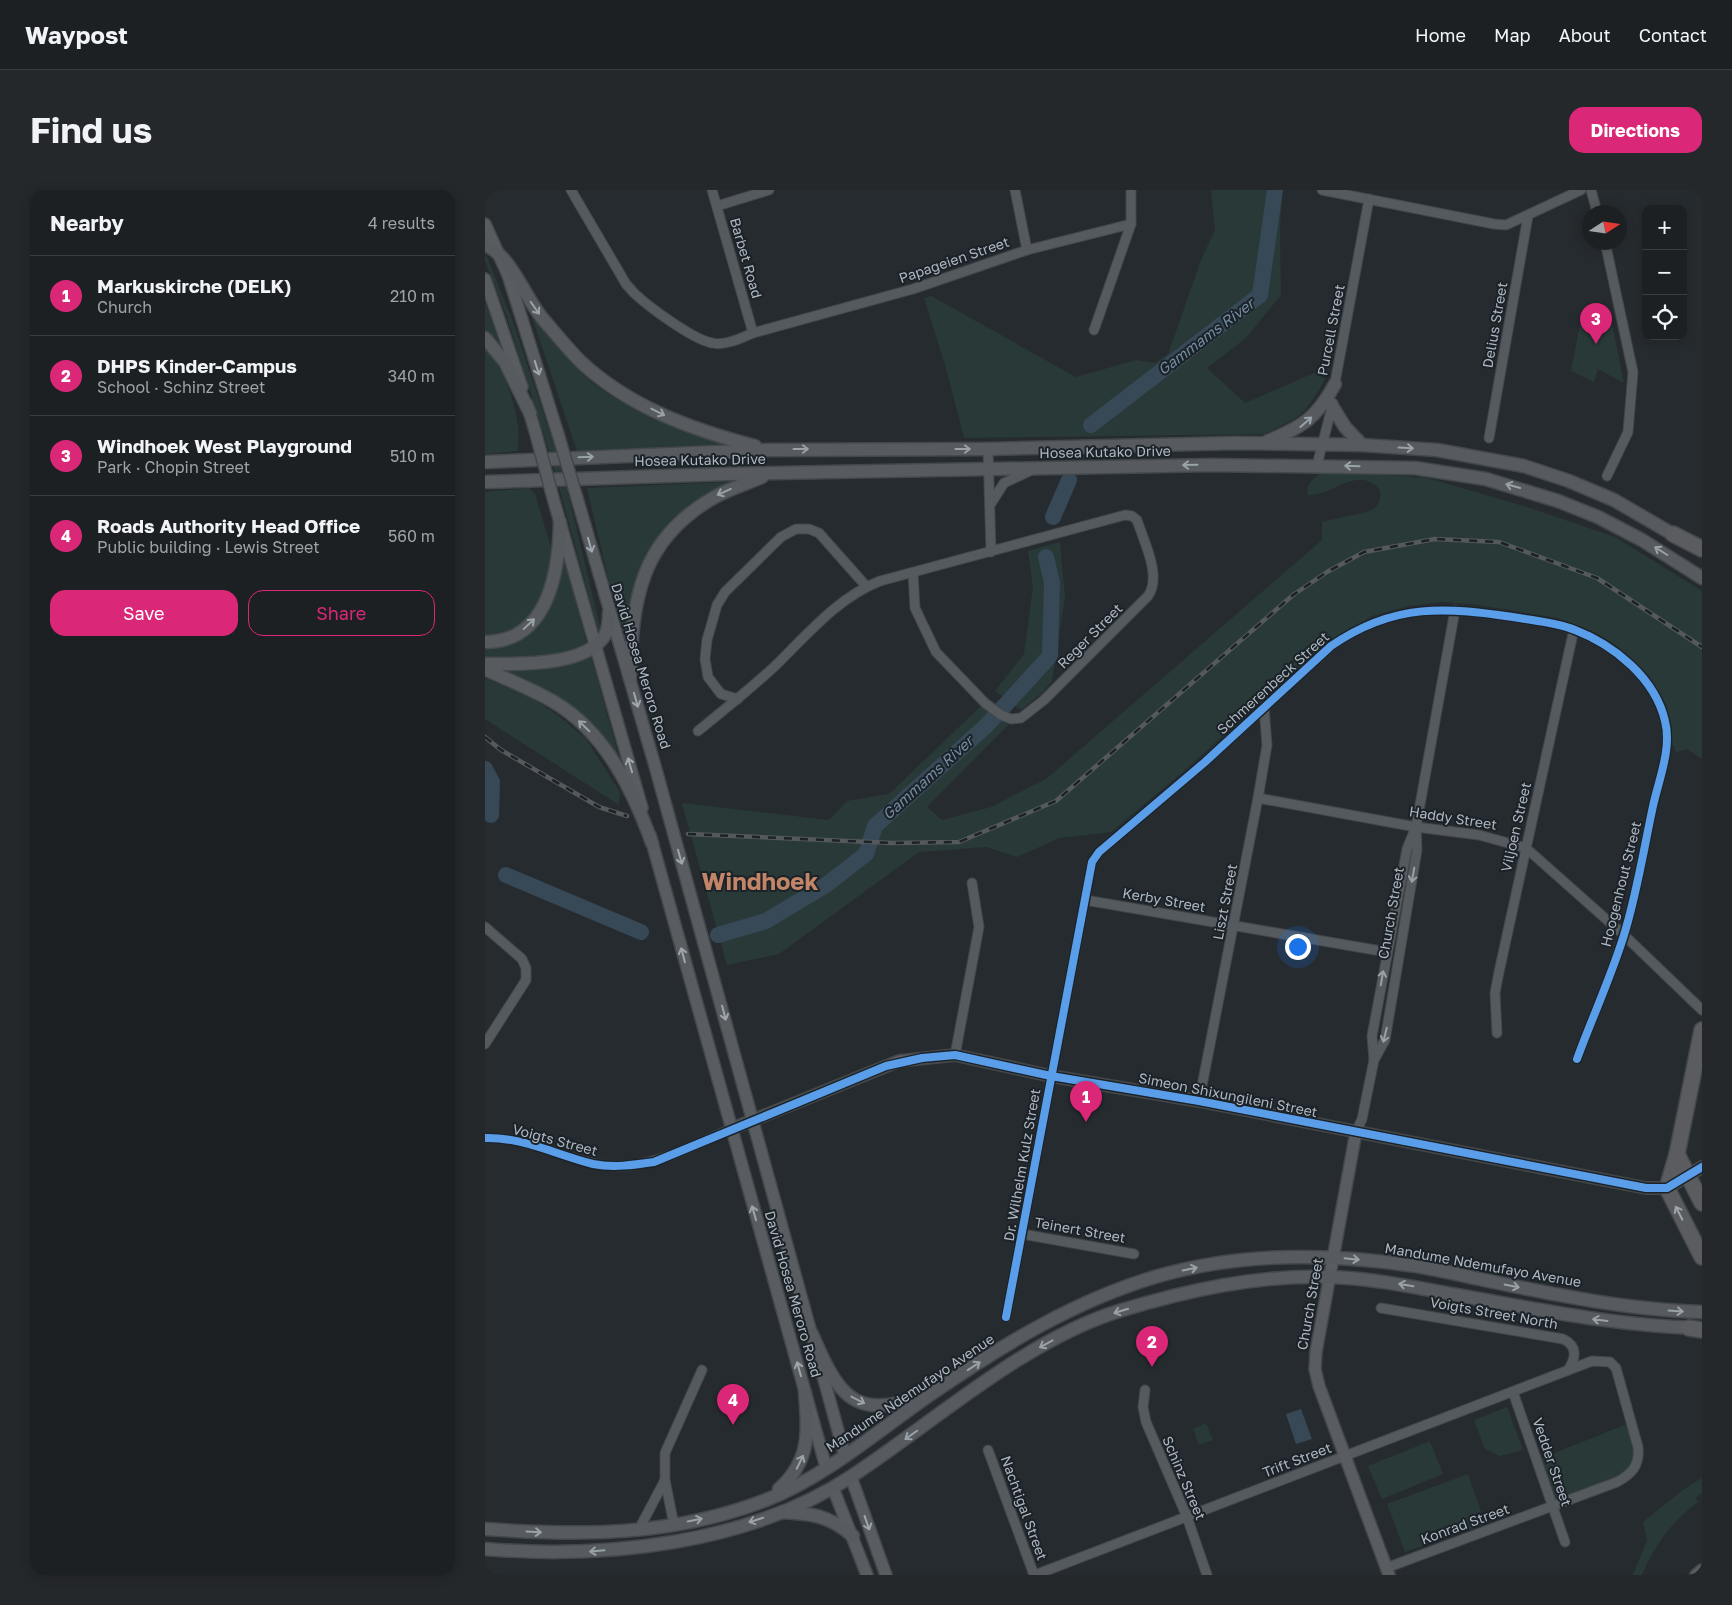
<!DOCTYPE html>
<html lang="en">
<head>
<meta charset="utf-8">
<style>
	body { margin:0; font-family:"Golos Text",sans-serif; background:#25282b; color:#f1f3f6 }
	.controls { position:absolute; right:15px; top:15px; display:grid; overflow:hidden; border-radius:10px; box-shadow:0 2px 12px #0003 }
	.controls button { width:45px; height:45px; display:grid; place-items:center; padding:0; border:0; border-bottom:1px solid #3a3e41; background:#1c2023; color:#f1f3f6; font:25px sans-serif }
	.compass { position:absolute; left:1097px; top:15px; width:45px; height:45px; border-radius:50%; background:#1c2023; box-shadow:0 2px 12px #0003; rotate:78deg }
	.you { position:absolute; left:812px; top:756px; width:18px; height:18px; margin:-12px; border:4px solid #fff; border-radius:50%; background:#1a73e8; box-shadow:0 0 0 8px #1a73e833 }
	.badge { display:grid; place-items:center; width:32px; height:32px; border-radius:50%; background:#db2777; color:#fff; font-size:16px; font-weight:700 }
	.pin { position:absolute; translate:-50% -41px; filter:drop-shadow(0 1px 2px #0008) }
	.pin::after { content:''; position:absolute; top:26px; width:18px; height:15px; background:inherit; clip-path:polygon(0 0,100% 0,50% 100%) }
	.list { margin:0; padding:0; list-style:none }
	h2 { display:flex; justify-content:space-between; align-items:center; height:65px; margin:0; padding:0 20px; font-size:21px }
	h2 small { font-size:16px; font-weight:400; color:#a0a3a6 }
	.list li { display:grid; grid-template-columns:32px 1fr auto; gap:15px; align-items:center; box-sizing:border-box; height:80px; padding:0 20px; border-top:1px solid #3a3e41 }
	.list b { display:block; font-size:19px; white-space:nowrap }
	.list p { margin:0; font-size:16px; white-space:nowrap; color:#a0a3a6 }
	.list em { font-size:16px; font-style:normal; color:#a0a3a6 }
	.actions { display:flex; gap:10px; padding:15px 20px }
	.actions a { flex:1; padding:11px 0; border:1px solid #db2777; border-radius:15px; text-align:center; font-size:18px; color:#db2777 }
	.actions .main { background:#db2777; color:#fff }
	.icon { flex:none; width:28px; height:28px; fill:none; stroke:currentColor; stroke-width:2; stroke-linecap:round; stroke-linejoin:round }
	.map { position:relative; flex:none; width:1217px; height:1385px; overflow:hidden; border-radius:15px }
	header { display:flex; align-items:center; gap:30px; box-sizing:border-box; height:70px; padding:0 25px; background:#1c2023; border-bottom:1px solid #3a3e41 }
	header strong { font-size:24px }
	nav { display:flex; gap:28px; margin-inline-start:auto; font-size:18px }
	.intro { display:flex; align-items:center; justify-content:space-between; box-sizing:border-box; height:120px; padding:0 30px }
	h1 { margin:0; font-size:35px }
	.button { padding:12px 22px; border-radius:15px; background:#db2777; color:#fff; font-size:18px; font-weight:700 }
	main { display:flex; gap:30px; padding:0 30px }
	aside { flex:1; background:#1c2023; border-radius:15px; box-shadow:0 2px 12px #0003 }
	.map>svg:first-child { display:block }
	.green { fill:#293938 }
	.water { fill:#374857 }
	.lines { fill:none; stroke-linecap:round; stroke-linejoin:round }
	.river { stroke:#374857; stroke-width:16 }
	.street-casing { stroke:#43474a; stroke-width:11 }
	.secondary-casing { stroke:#43474a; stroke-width:14 }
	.primary-casing { stroke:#43484c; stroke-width:15 }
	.highway-casing { stroke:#43474b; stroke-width:18 }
	.street { stroke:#555a5e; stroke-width:9 }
	.secondary { stroke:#595d62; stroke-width:11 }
	.primary { stroke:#575b60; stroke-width:12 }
	.highway { stroke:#5a5c5f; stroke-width:15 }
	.rail-casing { stroke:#55595c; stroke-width:4.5 }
	.rail { stroke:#1b2228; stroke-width:2.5; stroke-dasharray:8; stroke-linecap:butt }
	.secondary-bridge-casing { stroke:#43474a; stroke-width:14; stroke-linecap:butt }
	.secondary-bridge { stroke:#595d62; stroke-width:11 }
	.cycleway-casing { stroke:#1b2228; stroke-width:11 }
	.cycleway { stroke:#5a9eea; stroke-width:8 }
	.oneway { stroke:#99a1a9 }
	.oneway2 { stroke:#9ea6ae }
	.oneway3 { stroke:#98a0a8 }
	.oneway4 { stroke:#9ea6ad }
	.labels { text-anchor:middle; stroke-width:4; stroke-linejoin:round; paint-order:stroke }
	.street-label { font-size:14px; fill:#afb8c1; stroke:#1b2228 }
	.water-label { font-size:15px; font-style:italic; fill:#748ca1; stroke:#1b2228 }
	.town-label { font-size:24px; font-weight:bold; fill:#c38568; stroke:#1b2228 }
</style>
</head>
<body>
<header>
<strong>Waypost</strong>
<nav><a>Home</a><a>Map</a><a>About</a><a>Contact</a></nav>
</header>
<div class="intro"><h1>Find us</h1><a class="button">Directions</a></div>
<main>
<aside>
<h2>Nearby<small>4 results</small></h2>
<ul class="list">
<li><span class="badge">1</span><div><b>Markuskirche (DELK)</b><p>Church</p></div><em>210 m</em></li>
<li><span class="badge">2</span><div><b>DHPS Kinder-Campus</b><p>School · Schinz Street</p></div><em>340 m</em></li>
<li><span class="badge">3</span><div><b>Windhoek West Playground</b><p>Park · Chopin Street</p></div><em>510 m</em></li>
<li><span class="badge">4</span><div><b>Roads Authority Head Office</b><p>Public building · Lewis Street</p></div><em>560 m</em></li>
</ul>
<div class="actions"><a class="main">Save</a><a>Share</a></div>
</aside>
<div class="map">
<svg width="1217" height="1385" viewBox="0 0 1217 1385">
	<rect width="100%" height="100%" fill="#262b2f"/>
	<!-- green -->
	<g class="green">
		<path d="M726,0H797L795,40L796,105L761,148L722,178L760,213L829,183L840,189C820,225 816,227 779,244L479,248L461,178L439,108L446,106L591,187L651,170L670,173L683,164L716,70L730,40Z"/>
		<polygon points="0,62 28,132 77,279 115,436 115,447 67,271 22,127 0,71"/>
		<polygon points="0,112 19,164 0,142"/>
		<path d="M45,121C65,146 83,172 108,193C147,224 196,239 243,254L92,261Z"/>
		<polygon points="1097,124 1126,129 1139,193 1113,179 1109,192 1086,181"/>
		<path d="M0,155C20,180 39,230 32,261L0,264Z"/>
		<path d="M840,281L942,288L1045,318L1130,347L1217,401V569L1202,559L1191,562L1186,551L1182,516L1175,503L1147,471L1127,453L1105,440L1073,428L986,414L956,412L924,416L887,426L839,454L698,582L626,642L575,648L532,667L502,657L434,662L294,764L242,775L197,613L344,630L362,611L404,604L496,516L508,527L524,534L442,617L457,630L506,617L561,589L837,350V332C847,330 857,327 868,325C884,322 897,320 895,300C872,274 850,306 823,305C820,293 830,286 840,281Z"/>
		<polygon points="248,292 183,340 145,421 140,450 138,451 102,298"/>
		<polygon points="44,298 50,304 69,368 51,422 29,440 0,449 0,302"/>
		<polygon points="575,352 580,407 567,491 558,502 536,520 510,501 539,464 548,397 543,361"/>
		<path d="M79,366L102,456C69,470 36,469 0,468V457C14,451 39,445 50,436C71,419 75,390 79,366Z"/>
		<path d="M106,467L135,571C99,519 69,503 12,480C45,481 75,477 106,467Z"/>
		<polygon points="0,488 48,509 74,526 101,549 135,602 134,615 0,529"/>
		<polygon points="1022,1217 1038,1260 1015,1266 1000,1259 989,1230"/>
		<polygon points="1147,1232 1153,1257 1150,1280 1068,1316 1052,1270"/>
		<polygon points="721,1233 728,1250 714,1255 708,1239"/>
		<polygon points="945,1251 958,1284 897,1309 883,1276"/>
		<polygon points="983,1284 1000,1334 920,1362 902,1314"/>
		<path d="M1217,1288V1303L1210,1308L1213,1312C1187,1331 1169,1356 1157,1385H1148L1162,1350L1158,1332L1198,1300Z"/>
	</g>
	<!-- water -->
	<polygon class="water" points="816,1219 827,1249 811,1254 801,1224"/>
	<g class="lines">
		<!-- river -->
		<g class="river">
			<polyline points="606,235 775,105 790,0"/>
			<polyline points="568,327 584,290"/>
			<polyline points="0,579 7,592 6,625"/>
			<polyline points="21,685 156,742"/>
			<polyline points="233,745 281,731 341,695 381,664 390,636 502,535 565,466 567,392 561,367"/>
		</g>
		<defs>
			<g id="street">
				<path d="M86,0L141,94L149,103C164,117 207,149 227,153C240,156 256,148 268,143L428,99L542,60L646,34"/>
				<polyline points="227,0 268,143"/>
				<polyline points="530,0 542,60"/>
				<polyline points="837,0 1009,34 1021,35 1096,0"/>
				<polyline points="1106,0 1112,22"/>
				<polyline points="232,16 284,0"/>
				<polyline points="1120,52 1148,182 1143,242 1122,286"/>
				<polyline points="609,140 646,34 646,0"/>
				<polyline points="849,198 884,9"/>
				<polyline points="1004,248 1043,26"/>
				<polyline points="503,259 506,362"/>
				<polyline points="832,275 848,213"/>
				<polyline points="505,315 519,293 547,280"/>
				<polyline points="253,509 236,504 223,487 220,469 222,450 232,415 240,402 296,347 311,339 324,339 334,343 381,396"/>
				<path d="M213,541C239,520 265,499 289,477C321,446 353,407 395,391L640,325L647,326L652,330C659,352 677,386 663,406L559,510L536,528L526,529L516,525L500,513L451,462L430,418L428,383"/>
				<polyline points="773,608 931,637 994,645 1041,658 1139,745 1217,820"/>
				<polyline points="600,710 902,762"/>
				<polyline points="0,737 37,769 41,778 41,790 0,854"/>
				<polyline points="1012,843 1010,803 1014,782 1089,439"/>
				<polyline points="470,865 494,737 487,693"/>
				<polyline points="889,870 887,846 922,659 930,639"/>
				<polyline points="714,911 773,608 782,555 779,517"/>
				<polyline points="871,942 877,929 889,870 900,850 932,660 931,637 970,420"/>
				<path d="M0,948C38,947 72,965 107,973C157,985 202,958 246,939"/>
				<polyline points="537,1044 649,1064"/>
				<path d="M896,1118L1078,1149C1093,1156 1091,1168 1083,1180"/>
				<path d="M521,1127L607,672L614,662L720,572L846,456C910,412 961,417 1034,428C1052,431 1073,433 1090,440C1129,455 1170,488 1180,531C1187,558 1174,589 1168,616C1159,658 1152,703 1139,745C1126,787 1107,828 1092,869"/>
				<polyline points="660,1200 658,1217 661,1232 702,1327 722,1385"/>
				<polyline points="1028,1202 1080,1352"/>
				<polyline points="503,1260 549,1385"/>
				<polyline points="189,1335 180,1290 180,1263 217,1180"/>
				<polyline points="153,1341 180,1290"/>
				<path d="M550,1385L1107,1171L1125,1172L1131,1178L1153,1257C1155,1275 1147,1284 1132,1292L901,1378"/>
			</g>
			<g id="secondary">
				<polyline points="0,34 23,85 73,244"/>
				<polyline points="0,89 37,197"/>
				<polyline points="42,214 50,241"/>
				<polyline points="68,308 157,618"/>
				<polyline points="92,308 170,576 360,1266"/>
				<polyline points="165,645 341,1277"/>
				<polyline points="246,939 414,871 470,865 566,886 714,911 1161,998 1182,998 1217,977"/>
				<polyline points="871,942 831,1162 830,1179 834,1196 904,1385"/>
				<polyline points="366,1287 401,1385"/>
				<polyline points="348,1298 382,1385"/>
				<polyline points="1211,1385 1217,1380"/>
			</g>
			<g id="primary">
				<path d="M0,55C26,65 40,108 58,129C70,143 83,159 96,172C144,217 208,240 270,256"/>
				<polyline points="0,148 20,172 45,223"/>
				<polyline points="847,216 860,237 877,255"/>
				<path d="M783,251C817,237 832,228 850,194"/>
				<polyline points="0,272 282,260 503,259 752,253 877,255 952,260 1039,276 1084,291 1129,310 1196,349"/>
				<polyline points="0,292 241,284 727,275 930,278 1001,289 1073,311 1113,327 1157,350 1217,388"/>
				<path d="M0,452C64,452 74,380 75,332"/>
				<path d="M0,474C31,474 101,477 120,445C123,439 124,430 124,423"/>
				<path d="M0,479C23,490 47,499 69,512C120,542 148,600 167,653"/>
				<path d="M145,488C147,410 155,350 228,308C243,299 261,294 277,287"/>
				<path d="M327,1144C352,1202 367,1232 436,1206"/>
				<path d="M294,1299C326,1270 323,1242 320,1203"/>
				<path d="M297,1322C327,1324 344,1325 368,1346"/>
				<path d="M0,1339C97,1346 188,1346 281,1310C342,1286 396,1238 449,1202C519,1154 591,1110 673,1086C753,1063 841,1063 923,1075C949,1078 974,1085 999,1090C1071,1105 1144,1120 1217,1122"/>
				<path d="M0,1359C120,1369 264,1354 367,1286C449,1232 540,1150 634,1121C703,1100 772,1085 843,1087C888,1088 933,1098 977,1106C1056,1120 1133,1136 1213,1138"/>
			</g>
			<g id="highway">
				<polyline points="1188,344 1217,359"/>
				<polyline points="1217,840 1192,964 1182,998 1217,1067"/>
				<polyline points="1192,964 1217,1013"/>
				<polyline points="1204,1138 1217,1140"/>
			</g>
		</defs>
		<!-- street casing -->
		<use href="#street" class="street-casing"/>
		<!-- secondary casing -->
		<use href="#secondary" class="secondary-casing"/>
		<!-- primary casing -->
		<use href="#primary" class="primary-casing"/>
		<!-- highway casing -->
		<use href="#highway" class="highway-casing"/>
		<!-- street -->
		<use href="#street" class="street"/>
		<!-- secondary -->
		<use href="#secondary" class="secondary"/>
		<!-- primary -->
		<use href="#primary" class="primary"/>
		<!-- highway -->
		<use href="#highway" class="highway"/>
		<defs>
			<g id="rail">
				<polyline points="0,547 16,560 114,617 142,626"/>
				<polyline points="203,644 408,653 474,652 571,611 808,405 842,382 879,362 950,349 1014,352 1112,388 1217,457"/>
			</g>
		</defs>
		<!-- rail casing -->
		<use href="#rail" class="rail-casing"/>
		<!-- rail -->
		<use href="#rail" class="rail"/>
		<defs>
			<g id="secondary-bridge">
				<polyline points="50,241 68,308"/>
				<polyline points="73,244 92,308"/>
			</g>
		</defs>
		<!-- secondary-bridge casing -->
		<use href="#secondary-bridge" class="secondary-bridge-casing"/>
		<!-- secondary-bridge -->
		<use href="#secondary-bridge" class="secondary-bridge"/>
		<defs>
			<g id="cycleway">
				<path d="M0,948C38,947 72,965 108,974C128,978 149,975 169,972L401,876L437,868L470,865L566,886L714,911L1161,998H1182L1217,977"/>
				<path d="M521,1127L607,672L614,662L720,572L846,456C910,412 961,417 1034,428C1052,431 1073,433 1090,440C1129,455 1170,488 1180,531C1187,558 1174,589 1168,616C1159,658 1152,703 1139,745C1126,787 1107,828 1092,869"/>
			</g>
		</defs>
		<!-- cycleway casing -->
		<use href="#cycleway" class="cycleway-casing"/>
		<!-- cycleway -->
		<use href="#cycleway" class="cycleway"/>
	</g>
	<!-- one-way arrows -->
	<defs><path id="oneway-shaft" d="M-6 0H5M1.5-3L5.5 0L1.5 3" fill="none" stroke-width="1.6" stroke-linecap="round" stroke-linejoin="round" transform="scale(1.25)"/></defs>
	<g class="oneway">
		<use href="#oneway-shaft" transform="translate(50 118) rotate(55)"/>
		<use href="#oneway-shaft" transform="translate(173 222) rotate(27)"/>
		<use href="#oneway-shaft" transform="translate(821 232) rotate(-41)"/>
		<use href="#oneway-shaft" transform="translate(921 258) rotate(3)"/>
		<use href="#oneway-shaft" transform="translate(316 259)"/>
		<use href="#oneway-shaft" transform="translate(478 259)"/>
		<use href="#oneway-shaft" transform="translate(101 267) rotate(-2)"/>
		<use href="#oneway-shaft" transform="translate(705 275) rotate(179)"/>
		<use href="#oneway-shaft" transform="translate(867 276) rotate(-178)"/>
		<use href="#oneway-shaft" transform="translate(1028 296) rotate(-164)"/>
		<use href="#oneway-shaft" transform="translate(239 302) rotate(156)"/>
		<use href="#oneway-shaft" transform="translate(1176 361) rotate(-148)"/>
		<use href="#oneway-shaft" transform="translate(44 434) rotate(-43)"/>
		<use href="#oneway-shaft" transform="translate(99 536) rotate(-136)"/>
		<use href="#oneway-shaft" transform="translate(867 1069) rotate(6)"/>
		<use href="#oneway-shaft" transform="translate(705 1079) rotate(-12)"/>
		<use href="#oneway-shaft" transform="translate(921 1095) rotate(-170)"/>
		<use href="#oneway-shaft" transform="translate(1027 1096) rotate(11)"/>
		<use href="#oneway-shaft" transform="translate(636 1121) rotate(163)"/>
		<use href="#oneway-shaft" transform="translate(1191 1121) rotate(4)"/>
		<use href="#oneway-shaft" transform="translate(1115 1130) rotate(-173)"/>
		<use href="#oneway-shaft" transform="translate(561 1154) rotate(151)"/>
		<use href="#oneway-shaft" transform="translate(489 1176) rotate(-33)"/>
		<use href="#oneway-shaft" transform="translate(373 1210) rotate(27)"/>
		<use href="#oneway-shaft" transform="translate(426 1245) rotate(145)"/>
		<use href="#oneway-shaft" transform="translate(315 1272) rotate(-64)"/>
		<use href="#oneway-shaft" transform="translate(210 1330) rotate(-12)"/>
		<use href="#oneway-shaft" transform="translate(271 1330) rotate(162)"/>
		<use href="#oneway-shaft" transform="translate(49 1342) rotate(3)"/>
		<use href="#oneway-shaft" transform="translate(112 1361) rotate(175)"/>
	</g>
	<g class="oneway2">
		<use href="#oneway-shaft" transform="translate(52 178) rotate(72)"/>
		<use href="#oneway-shaft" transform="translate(105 355) rotate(74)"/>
		<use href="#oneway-shaft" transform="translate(151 510) rotate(74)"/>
		<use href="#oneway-shaft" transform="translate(145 575) rotate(-106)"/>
		<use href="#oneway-shaft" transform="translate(195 667) rotate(74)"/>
		<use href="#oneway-shaft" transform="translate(198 765) rotate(-105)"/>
		<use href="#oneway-shaft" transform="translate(239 823) rotate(75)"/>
		<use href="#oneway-shaft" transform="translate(269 1023) rotate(-106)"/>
		<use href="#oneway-shaft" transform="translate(314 1179) rotate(-106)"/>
		<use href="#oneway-shaft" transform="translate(382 1333) rotate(71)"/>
	</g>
	<g class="oneway3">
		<use href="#oneway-shaft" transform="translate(928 685) rotate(100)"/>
		<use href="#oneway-shaft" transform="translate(897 788) rotate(-80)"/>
		<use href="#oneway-shaft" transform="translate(900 845) rotate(104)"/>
	</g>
	<use class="oneway4" href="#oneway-shaft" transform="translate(1194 1023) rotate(-117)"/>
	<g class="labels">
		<!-- street labels -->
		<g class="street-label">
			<text transform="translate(261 68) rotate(74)" y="5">Barbet Road</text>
			<text transform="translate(469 70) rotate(-19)" y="5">Papageien Street</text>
			<text transform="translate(1010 135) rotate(-80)" y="5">Delius Street</text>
			<text transform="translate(846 140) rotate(-79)" y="5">Purcell Street</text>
			<text transform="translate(620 262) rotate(-1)" y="5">Hosea Kutako Drive</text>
			<text transform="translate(215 270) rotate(-1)" y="5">Hosea Kutako Drive</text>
			<text transform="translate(605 446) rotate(-45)" y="5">Reger Street</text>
			<text transform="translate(156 476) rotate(73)" y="5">David Hosea Meroro Road</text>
			<text transform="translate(788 493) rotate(-42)" y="5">Schmerenbeck Street</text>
			<text transform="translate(968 628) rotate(9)" y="5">Haddy Street</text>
			<text transform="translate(1031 637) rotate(-77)" y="5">Viljoen Street</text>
			<text transform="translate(1136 694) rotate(-76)" y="5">Hoogenhout Street</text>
			<text transform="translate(679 710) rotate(10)" y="5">Kerby Street</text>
			<text transform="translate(740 712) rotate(-79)" y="5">Liszt Street</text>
			<text transform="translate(906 723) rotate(-80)" y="5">Church Street</text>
			<text transform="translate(743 905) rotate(11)" y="5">Simeon Shixungileni Street</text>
			<text transform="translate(70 950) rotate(15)" y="5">Voigts Street</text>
			<text transform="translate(537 975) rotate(-80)" y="5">Dr. Wilhelm Kulz Street</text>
			<text transform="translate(595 1040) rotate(10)" y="5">Teinert Street</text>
			<text transform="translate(998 1075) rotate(10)" y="5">Mandume Ndemufayo Avenue</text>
			<text transform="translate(308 1104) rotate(74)" y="5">David Hosea Meroro Road</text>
			<text transform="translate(825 1114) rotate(-80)" y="5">Church Street</text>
			<text transform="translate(1009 1123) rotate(10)" y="5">Voigts Street North</text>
			<text transform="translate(425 1203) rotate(-34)" y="5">Mandume Ndemufayo Avenue</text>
			<text transform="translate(812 1270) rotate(-21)" y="5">Trift Street</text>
			<text transform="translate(1067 1272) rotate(71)" y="5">Vedder Street</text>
			<text transform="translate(699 1288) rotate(67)" y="5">Schinz Street</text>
			<text transform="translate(539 1318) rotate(70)" y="5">Nachtigal Street</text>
			<text transform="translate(980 1334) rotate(-20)" y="5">Konrad Street</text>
		</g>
		<!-- water labels -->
		<g class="water-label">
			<text transform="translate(721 147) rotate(-37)" y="5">Gammams River</text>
			<text transform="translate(443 588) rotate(-42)" y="5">Gammams River</text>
		</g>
		<!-- town labels -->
		<g class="town-label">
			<text x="275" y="700">Windhoek</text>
		</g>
	</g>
</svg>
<div class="controls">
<button>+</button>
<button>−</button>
<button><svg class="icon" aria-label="locate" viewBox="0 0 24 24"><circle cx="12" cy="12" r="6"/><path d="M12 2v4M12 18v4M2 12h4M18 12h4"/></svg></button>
</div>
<svg class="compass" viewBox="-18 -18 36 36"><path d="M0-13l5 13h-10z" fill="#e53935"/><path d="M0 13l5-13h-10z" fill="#a0a3a6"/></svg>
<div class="you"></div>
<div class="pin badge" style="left:601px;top:932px">1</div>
<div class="pin badge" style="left:667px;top:1177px">2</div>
<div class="pin badge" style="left:1111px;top:154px">3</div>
<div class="pin badge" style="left:248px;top:1235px">4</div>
</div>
</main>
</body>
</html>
